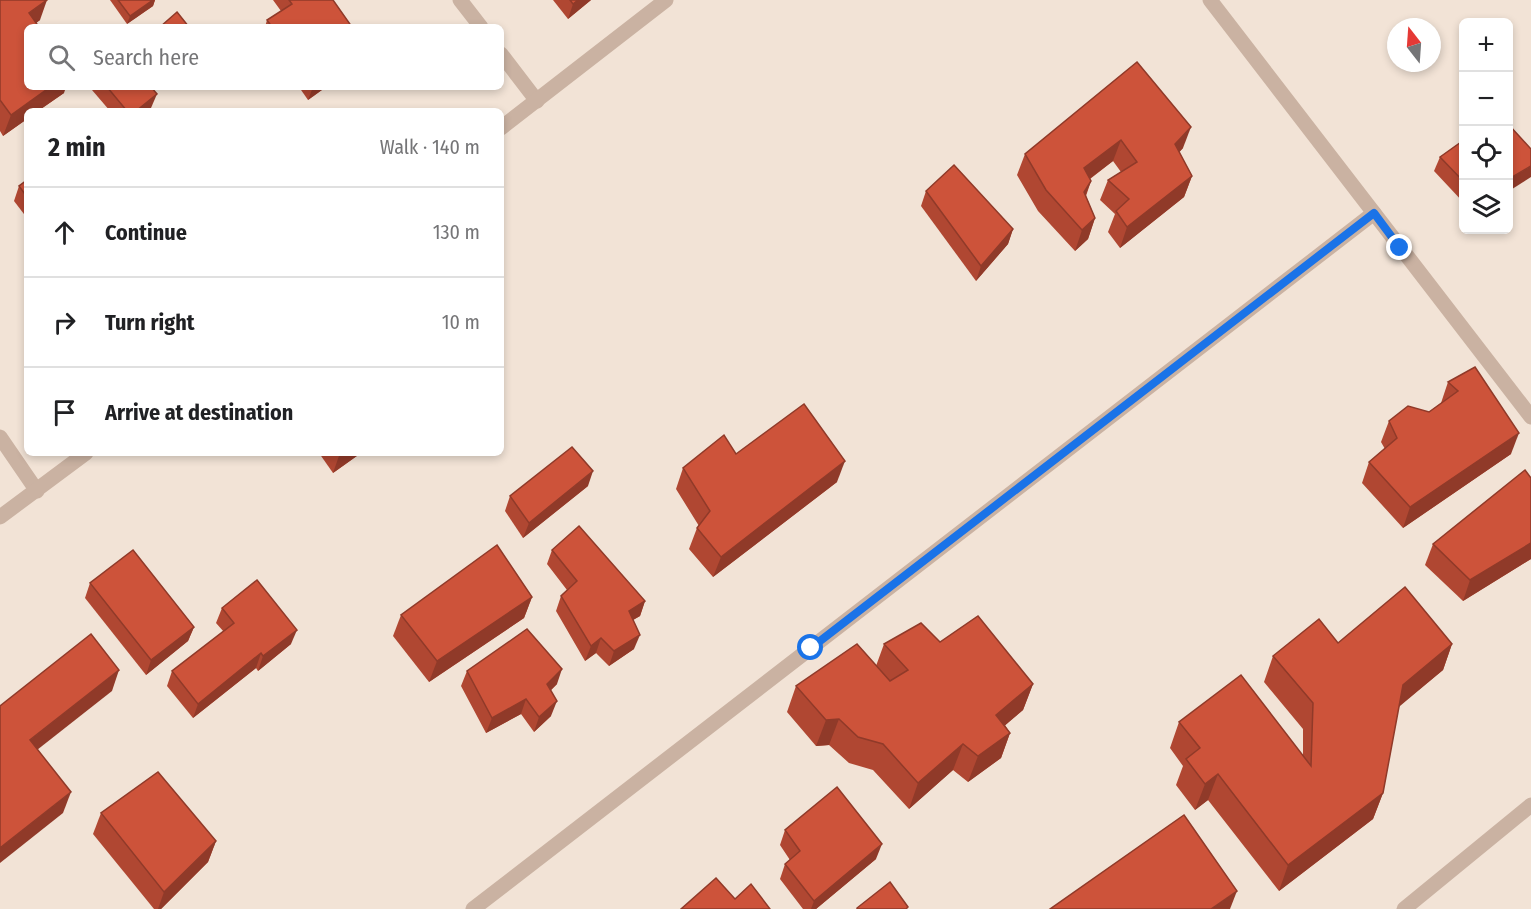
<!DOCTYPE html>
<html lang="en">
<head>
<meta charset="utf-8">
<style>
	body { margin:0; font-family:"Fira Sans Condensed",sans-serif; background:#f2f2f2; color:#202124 }
	.controls { position:absolute; right:18px; top:18px; display:grid; overflow:hidden; border-radius:9px; box-shadow:0 3px 9px #0003 }
	.controls button { width:54px; height:54px; display:grid; place-items:center; padding:0; border:0; border-bottom:2px solid #e0e0e0; background:#fff; color:#202124; font:30px sans-serif }
	.compass { position:absolute; left:1387px; top:18px; width:54px; height:54px; border-radius:50%; background:#fff; box-shadow:0 3px 9px #0003; rotate:343deg }
	.stop { position:absolute; width:18px; height:18px; margin:-14px; border:4px solid #1a73e8; border-radius:50%; background:#fff }
	.stop.end { background:#1a73e8; border-color:#fff; box-shadow:0 2px 6px #0008 }
	.list { margin:0; padding:0; list-style:none }
	h2 { display:flex; justify-content:space-between; align-items:center; height:78px; margin:0; padding:0 24px; font-size:26px }
	h2 small { font-size:20px; font-weight:400; color:#757577 }
	.list li { display:grid; grid-template-columns:39px 1fr auto; gap:18px; align-items:center; box-sizing:border-box; height:90px; padding:0 24px; border-top:2px solid #e0e0e0 }
	.list b { display:block; font-size:22px; white-space:nowrap }
	.list em { font-size:20px; font-style:normal; color:#757577 }
	.icon { flex:none; width:33px; height:33px; fill:none; stroke:currentColor; stroke-width:2; stroke-linecap:round; stroke-linejoin:round }
	.map { position:relative; flex:none; width:1531px; height:909px; overflow:hidden }
	.search { position:absolute; background:#fff; box-shadow:0 3px 9px #0003; left:24px; top:24px; width:480px; height:66px; display:flex; align-items:center; gap:15px; box-sizing:border-box; padding:0 21px; border-radius:9px; color:#757577; font-size:22px }
	.panel { position:absolute; background:#fff; box-shadow:0 3px 9px #0003; left:24px; top:108px; width:480px; height:348px; border-radius:9px }
	.map>svg:first-child { display:block }
	.lines { fill:none; stroke-linecap:round; stroke-linejoin:round }
	.street { stroke:#cab2a2; stroke-width:15 }
	.wall { fill:#b04732 }
	.shaded-wall { fill:#903a29 }
	.building { fill:#cd533a; stroke:#903a29; stroke-width:1.5 }
	.route { stroke:#1a73e8; stroke-width:8 }
</style>
</head>
<body>
<div class="map">
<svg width="1531" height="909" viewBox="0 0 1531 909">
	<rect width="100%" height="100%" fill="#f2e3d6"/>
	<g class="lines">
		<!-- street -->
		<g class="street">
			<polyline points="460,0 481,27"/>
			<polyline points="1210,0 1531,417"/>
			<polyline points="501,54 537,101"/>
			<polyline points="501,128 666,0"/>
			<polyline points="0,437 37,491"/>
			<polyline points="0,517 86,453"/>
			<polyline points="473,909 1374,213"/>
			<polyline points="1404,909 1531,805"/>
		</g>
	</g>
	<!-- wall -->
	<g class="wall">
		<polygon points="0,0 40,20 36,23 64,93 38,111 27,111 27,119 3,136 0,131"/>
		<polygon points="110,0 155,0 153,6 127,24"/>
		<polygon points="273,0 333,0 352,27 265,27 267,20 281,11"/>
		<polygon points="553,0 591,0 568,19"/>
		<polygon points="1137,62 1183,148 1179,152 1192,176 1184,197 1120,248 1108,232 1115,214 1100,200 1108,180 1121,172 1113,161 1090,179 1091,181 1086,196 1095,218 1088,239 1075,251 1038,211 1017,175 1025,154"/>
		<polygon points="93,87 151,87 151,108 148,111 110,111 92,90"/>
		<polygon points="299,87 326,87 308,100"/>
		<polygon points="1464,140 1464,203 1434,171 1440,157"/>
		<polygon points="27,180 27,218 14,201 19,186"/>
		<polygon points="926,191 1013,229 1008,244 976,281 921,206"/>
		<polygon points="1475,367 1511,454 1403,528 1362,483 1369,462 1385,449 1381,442 1389,421 1429,412 1441,403 1448,382"/>
		<polygon points="319,453 361,453 333,473"/>
		<polygon points="736,454 837,482 713,577 689,549 697,528 699,526 676,489 683,468"/>
		<polygon points="1531,478 1531,559 1463,601 1425,565 1433,544"/>
		<polygon points="588,486 523,538 505,511 510,496"/>
		<polygon points="552,550 645,601 640,616 633,620 634,649 609,666 596,653 585,661 556,611 561,596 567,590 547,564"/>
		<polygon points="90,583 194,627 188,641 146,675 85,598"/>
		<polygon points="532,597 524,618 429,682 393,636 401,615"/>
		<polygon points="222,608 291,644 258,671 256,668 193,718 167,686 172,671 224,632 216,623"/>
		<polygon points="940,642 1033,684 1023,710 1005,725 1010,733 1001,758 968,782 953,770 909,809 873,770 849,763 829,745 816,746 787,712 796,686 876,666 884,644"/>
		<polygon points="1338,643 1452,644 1443,670 1399,706 1383,793 1373,819 1279,891 1208,800 1195,810 1176,785 1183,766 1170,748 1179,722 1303,755 1303,729 1264,682 1273,656"/>
		<polygon points="467,671 557,684 551,690 551,716 534,732 521,714 486,733 461,686"/>
		<polygon points="101,813 216,841 208,862 161,909 154,909 93,834"/>
		<polygon points="785,830 876,859 816,909 803,909 780,879 785,864 790,860 780,845"/>
	</g>
	<!-- shaded-wall -->
	<g class="shaded-wall">
		<polygon points="47,0 40,20 31,27 29,13"/>
		<polygon points="153,0 155,0 153,6 127,24 130,16"/>
		<polygon points="578,0 591,0 568,19 573,4"/>
		<polygon points="50,87 66,87 64,93 38,111 27,111 27,119 3,136 11,115"/>
		<polygon points="313,87 326,87 308,100"/>
		<polygon points="157,94 151,108 148,111 136,111"/>
		<polygon points="1191,127 1183,148 1168,165 1175,144"/>
		<polygon points="1121,140 1113,161 1076,189 1084,168"/>
		<polygon points="1531,166 1531,177 1509,191 1509,179"/>
		<polygon points="1192,176 1184,197 1120,248 1127,227"/>
		<polygon points="1091,181 1083,202 1084,192"/>
		<polygon points="1095,218 1088,239 1075,251 1082,230"/>
		<polygon points="1013,229 1008,244 976,281 981,266"/>
		<polygon points="1519,433 1511,454 1403,528 1410,507"/>
		<polygon points="340,453 361,453 333,473"/>
		<polygon points="845,461 837,482 713,577 721,557"/>
		<polygon points="593,471 588,486 523,538 529,523"/>
		<polygon points="1531,543 1531,559 1463,601 1470,580"/>
		<polygon points="532,597 524,618 429,682 437,661"/>
		<polygon points="645,601 640,616 624,625 629,611"/>
		<polygon points="194,627 188,641 146,675 151,660"/>
		<polygon points="297,630 291,644 258,671 263,656"/>
		<polygon points="640,635 634,649 609,666 614,651"/>
		<polygon points="601,638 596,653 585,661 591,646"/>
		<polygon points="1452,644 1443,670 1394,711 1403,685"/>
		<polygon points="261,653 256,668 193,718 198,704"/>
		<polygon points="562,669 557,684 542,699 547,684"/>
		<polygon points="119,670 112,691 23,761 30,740"/>
		<polygon points="1033,684 1023,710 987,741 996,715"/>
		<polygon points="526,699 521,714 486,733 492,718"/>
		<polygon points="557,701 551,716 534,732 539,717"/>
		<polygon points="839,719 829,745 816,746 826,720"/>
		<polygon points="1010,733 1001,758 968,782 978,756"/>
		<polygon points="963,744 953,770 909,809 918,783"/>
		<polygon points="1218,774 1208,800 1195,810 1205,784"/>
		<polygon points="71,792 63,813 0,863 0,848"/>
		<polygon points="1383,793 1373,819 1279,891 1288,865"/>
		<polygon points="216,841 208,862 161,909 158,909 164,892"/>
		<polygon points="882,844 876,859 816,909 811,909 814,901"/>
		<polygon points="1237,891 1230,909 1211,909"/>
	</g>
	<!-- building -->
	<g class="building">
		<polygon points="0,0 47,0 29,13 39,27 27,27 27,87 50,87 11,115 0,100"/>
		<polygon points="118,0 153,0 130,16"/>
		<polygon points="289,0 333,0 352,27 272,27 267,20 292,4"/>
		<polygon points="570,0 578,0 573,4"/>
		<polygon points="177,12 189,27 160,27"/>
		<polygon points="1137,62 1191,127 1175,144 1192,176 1127,227 1116,211 1129,199 1108,180 1137,162 1121,140 1084,168 1091,181 1084,192 1095,218 1082,230 1046,190 1025,154"/>
		<polygon points="107,87 151,87 157,94 136,111 127,111"/>
		<polygon points="1509,125 1531,149 1531,166 1509,179"/>
		<polygon points="1464,140 1464,182 1440,157"/>
		<polygon points="954,165 1013,229 981,266 926,191"/>
		<polygon points="27,180 27,197 19,186"/>
		<polygon points="1475,367 1519,433 1410,507 1369,462 1397,438 1389,421 1408,406 1429,412 1458,391 1448,382"/>
		<polygon points="804,404 845,461 721,557 697,528 710,511 683,468 724,435 736,454"/>
		<polygon points="572,447 593,471 529,523 510,496"/>
		<polygon points="1525,470 1531,478 1531,543 1470,580 1433,544"/>
		<polygon points="579,526 645,601 629,611 640,635 614,651 601,638 591,646 561,596 577,581 552,550"/>
		<polygon points="497,545 532,597 437,661 401,615"/>
		<polygon points="133,550 194,627 151,660 90,583"/>
		<polygon points="257,580 297,630 263,656 261,653 198,704 172,671 234,623 222,608"/>
		<polygon points="1405,587 1452,644 1403,685 1383,793 1288,865 1218,774 1205,784 1186,759 1200,748 1179,722 1241,675 1311,766 1313,703 1273,656 1319,619 1338,643"/>
		<polygon points="978,616 1033,684 996,715 1010,733 978,756 963,744 918,783 883,744 858,737 839,719 826,720 796,686 857,644 890,681 908,670 884,644 921,623 940,642"/>
		<polygon points="527,629 562,669 547,684 557,701 539,717 526,699 492,718 467,671"/>
		<polygon points="91,634 119,670 30,740 71,792 0,848 0,706"/>
		<polygon points="158,772 216,841 164,892 101,813"/>
		<polygon points="837,787 882,844 814,901 785,864 800,851 785,830"/>
		<polygon points="1184,815 1237,891 1211,909 1050,909"/>
		<polygon points="716,878 735,899 751,884 770,909 681,909"/>
		<polygon points="890,882 908,907 906,909 857,909 857,908"/>
	</g>
	<g class="lines">
		<!-- route -->
		<polyline class="route" points="811,648 1374,213 1400,248"/>
	</g>
</svg>
<div class="controls">
<button>+</button>
<button>−</button>
<button><svg class="icon" aria-label="locate" viewBox="0 0 24 24"><circle cx="12" cy="12" r="6"/><path d="M12 2v4M12 18v4M2 12h4M18 12h4"/></svg></button>
<button><svg class="icon" aria-label="layers" viewBox="0 0 24 24"><path d="M12 4l9 5-9 5-9-5zM3 14l9 5 9-5"/></svg></button>
</div>
<svg class="compass" viewBox="-18 -18 36 36"><path d="M0-13l5 13h-10z" fill="#e53935"/><path d="M0 13l5-13h-10z" fill="#757577"/></svg>
<div class="stop" style="left:811px;top:648px"></div>
<div class="stop end" style="left:1400px;top:248px"></div>
<div class="search"><svg class="icon" aria-label="search" viewBox="0 0 24 24"><circle cx="10" cy="10" r="6"/><path d="M15 15l6 6"/></svg>Search here</div>
<section class="panel">
<h2>2 min<small>Walk · 140 m</small></h2>
<ul class="list">
<li><svg class="icon" aria-label="ahead" viewBox="0 0 24 24"><path d="M12 20V5M6 11l6-6 6 6"/></svg><div><b>Continue</b></div><em>130 m</em></li>
<li><svg class="icon" aria-label="right" viewBox="0 0 24 24"><path d="M7 20v-9h11M14 6l5 5-5 5"/></svg><div><b>Turn right</b></div><em>10 m</em></li>
<li><svg class="icon" aria-label="arrive" viewBox="0 0 24 24"><path d="M6 21V4h12l-3 4 3 4H6"/></svg><div><b>Arrive at destination</b></div></li>
</ul>
</section>
</div>
</body>
</html>
